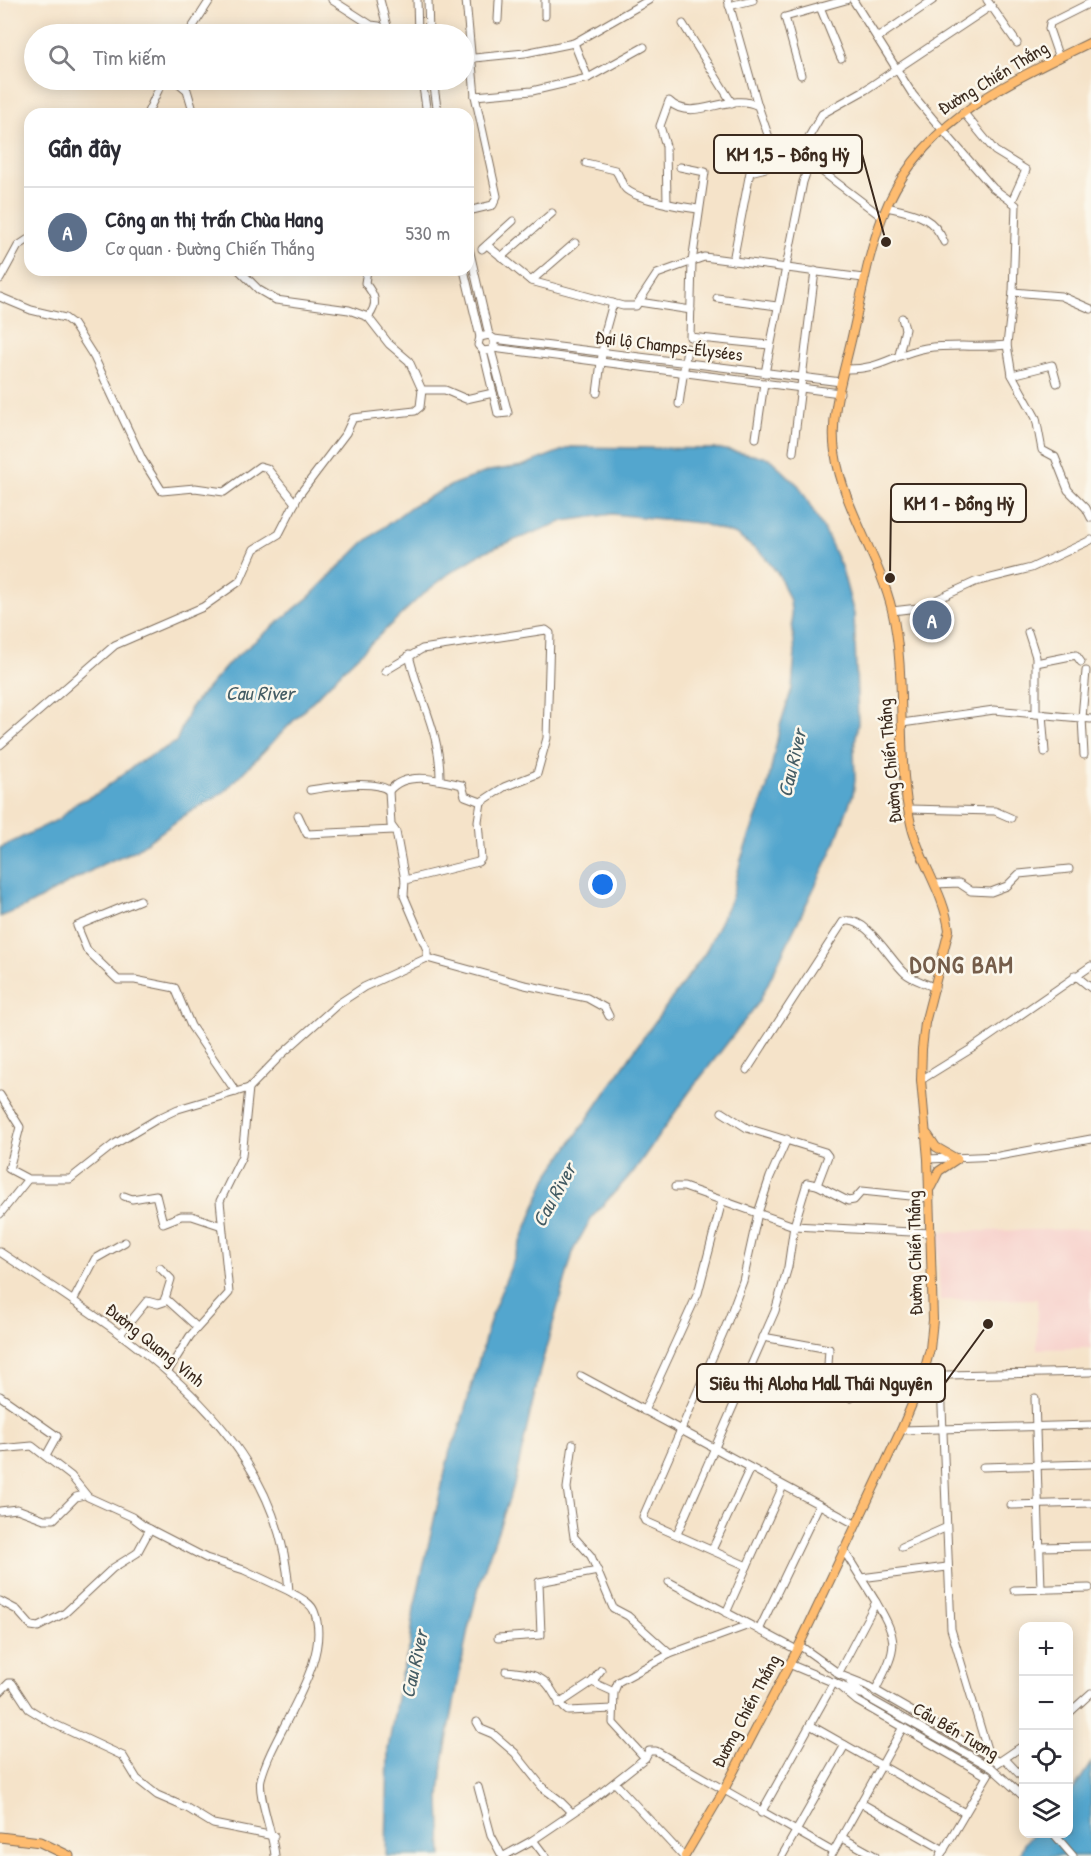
<!DOCTYPE html>
<html lang="vi">
<head>
<meta charset="utf-8">
<style>
	body { margin:0; font-family:"Patrick Hand",sans-serif; background:#f2f2f3; color:#2b2b33 }
	.controls { position:absolute; right:18px; bottom:18px; display:grid; overflow:hidden; border-radius:12px; box-shadow:0 3px 15px #0003 }
	.controls button { width:54px; height:54px; display:grid; place-items:center; padding:0; border:0; border-bottom:2px solid #e1e1e2; background:#fff; color:#2b2b33; font:30px sans-serif }
	.you { position:absolute; left:603px; top:885px; width:21px; height:21px; margin:-15px; border:4px solid #fff; border-radius:50%; background:#1a73e8; box-shadow:0 0 0 9px #1a73e833 }
	.badge { display:grid; place-items:center; width:39px; height:39px; border-radius:50%; background:#7c3aed; color:#fff; font-size:20px; font-weight:700 }
	.pin { position:absolute; translate:-50% -50%; border:3px solid #fff; box-shadow:0 2px 6px #0006 }
	.list { margin:0; padding:0; list-style:none }
	h2 { display:flex; justify-content:space-between; align-items:center; height:78px; margin:0; padding:0 24px; font-size:26px }
	h2 small { font-size:20px; font-weight:400; color:#7c7c81 }
	.list li { display:grid; grid-template-columns:39px 1fr auto; gap:18px; align-items:center; box-sizing:border-box; height:90px; padding:0 24px; border-top:2px solid #e1e1e2 }
	.list b { display:block; font-size:22px; white-space:nowrap }
	.list p { margin:0; font-size:20px; white-space:nowrap; color:#7c7c81 }
	.list em { font-size:20px; font-style:normal; color:#7c7c81 }
	.icon { flex:none; width:33px; height:33px; fill:none; stroke:currentColor; stroke-width:2; stroke-linecap:round; stroke-linejoin:round }
	.map { position:relative; flex:none; width:1091px; height:1856px; overflow:hidden }
	.search { position:absolute; background:#fff; box-shadow:0 3px 15px #0003; left:24px; top:24px; width:450px; height:66px; display:flex; align-items:center; gap:15px; box-sizing:border-box; padding:0 21px; border-radius:33px; color:#7c7c81; font-size:22px }
	.panel { position:absolute; background:#fff; box-shadow:0 3px 15px #0003; left:24px; top:108px; width:450px; height:168px; border-radius:18px }
	.map>svg:first-child { display:block }
	.built { fill:#f7d0cb }
	.water { fill:#52a6ce; stroke:#466876; stroke-width:1.5 }
	.lines { fill:none; stroke-linecap:round; stroke-linejoin:round }
	.minor-casing { stroke:#7c6b5a; stroke-width:9 }
	.major-casing { stroke:#7c6b5a; stroke-width:10 }
	.highway-casing { stroke:#7c6b5a; stroke-width:11 }
	.minor { stroke:#fff; stroke-width:7 }
	.major { stroke:#febc70; stroke-width:8 }
	.highway { stroke:#febc70; stroke-width:9 }
	.minor-bridge-casing { stroke:#7c6b5a; stroke-width:9; stroke-linecap:butt }
	.minor-bridge { stroke:#fff; stroke-width:7 }
	.labels { text-anchor:middle; stroke-width:5; stroke-linejoin:round; paint-order:stroke }
	.street-label { font-size:18px; fill:#3b2a1e; stroke:#fbf7ec }
	.water-label { font-size:20px; font-style:italic; fill:#445c64; stroke:#fbf7ec }
	.district-label { font-size:24px; font-weight:bold; letter-spacing:1.5px; fill:#755d4a; stroke:#fbf7ec }
	.leader { fill:none; stroke:#3b2a1e; stroke-width:2 }
	.callout-dot { fill:#3b2a1e; stroke:#fbf7ec; stroke-width:2 }
	.callout { fill:#fbf7ec; stroke:#3b2a1e; stroke-width:2 }
	.callout-label { font-size:20px; text-anchor:middle; font-weight:bold; fill:#3b2a1e }
</style>
</head>
<body>
<div class="map">
<svg width="1091" height="1856" viewBox="0 0 1091 1856">
	<rect width="100%" height="100%" fill="#fbf7ec"/>
	<filter id="ink" filterUnits="userSpaceOnUse"><feTurbulence type="fractalNoise" baseFrequency=".0167" numOctaves="2"/><feDisplacementMap in="SourceGraphic" scale="12" xChannelSelector="R" yChannelSelector="G"/><feConvolveMatrix kernelMatrix="1 2 1 2 8 2 1 2 1" color-interpolation-filters="sRGB"/></filter>
	<filter id="wash" filterUnits="userSpaceOnUse"><feTurbulence type="fractalNoise" baseFrequency=".008" numOctaves="4" result="noise"/><feDisplacementMap in="SourceGraphic" scale="24" xChannelSelector="R" yChannelSelector="G"/><feGaussianBlur stdDeviation="1.35" result="paint"/><feColorMatrix in="noise" values="0 0 0 0 0 0 0 0 0 0 0 0 0 0 0 0 0 1.4 0 .05"/><feComposite in="paint" operator="in"/></filter>
	<g filter="url(#wash)">
		<rect width="100%" height="100%" fill="#f5e3c9"/>
		<!-- built -->
		<polygon class="built" points="1091,1229 1091,1348 1037,1349 1037,1299 940,1300 937,1232"/>
		<!-- water -->
		<g class="water">
			<polygon points="571,447 720,449 769,458 799,486 827,535 842,569 854,614 858,723 854,750 855,780 853,794 832,851 759,1002 690,1091 634,1171 592,1217 574,1249 541,1366 514,1485 481,1579 468,1629 443,1762 440,1798 442,1856 386,1856 388,1749 401,1675 410,1646 414,1608 450,1450 458,1434 492,1314 546,1179 638,1045 705,953 732,897 741,859 767,788 780,726 792,688 795,653 790,601 779,575 763,555 736,535 700,523 612,514 564,521 484,552 450,573 423,594 346,667 223,793 188,813 136,850 103,864 25,907 0,917 0,848 59,819 75,804 98,793 138,763 176,742 190,708 231,661 309,597 363,543 412,506 454,484 489,471 522,466"/>
			<polygon points="1091,1763 1091,1856 1019,1856 1024,1843 1034,1834 1068,1834 1069,1796"/>
		</g>
	</g>
	<g filter="url(#ink)">
		<g class="lines">
			<defs>
				<g id="minor">
					<polyline points="332,0 371,25 379,26"/>
					<polyline points="380,0 389,34"/>
					<polyline points="417,0 418,34"/>
					<polyline points="428,0 429,34"/>
					<polyline points="466,0 475,96 497,196 493,205 468,211"/>
					<polyline points="728,0 758,106"/>
					<polyline points="853,0 913,95 933,119 993,188 1016,205 1013,292 1007,345 1012,375 1036,418 1042,450 1055,457 1068,490 1086,508 1091,518"/>
					<polyline points="987,0 1017,43"/>
					<polyline points="729,6 753,0"/>
					<polyline points="820,7 841,58"/>
					<polyline points="545,16 545,0"/>
					<polyline points="498,20 499,0"/>
					<polyline points="683,24 732,103"/>
					<polyline points="188,34 210,0"/>
					<polyline points="877,38 933,0"/>
					<polyline points="574,43 588,78"/>
					<polyline points="1059,58 1049,29 1050,23 1090,3"/>
					<polyline points="464,59 525,53 574,43 649,0"/>
					<polyline points="801,75 785,17 846,0"/>
					<polyline points="175,80 187,90 194,114"/>
					<polyline points="422,80 427,114"/>
					<polyline points="433,80 438,114"/>
					<polyline points="475,96 532,91 588,78 644,47"/>
					<polyline points="963,112 995,151 1026,170 1012,201"/>
					<polyline points="147,114 163,80"/>
					<polyline points="799,154 822,114 865,90 991,6"/>
					<path d="M586,163L615,170C621,176 621,186 627,190C640,200 682,207 698,209"/>
					<polyline points="680,167 705,172 692,262 690,337 769,345"/>
					<path d="M667,204L666,146L660,126L669,101C693,125 730,90 758,106L773,149L799,154L882,217"/>
					<path d="M887,207C913,213 933,215 944,242"/>
					<polyline points="468,244 489,335"/>
					<polyline points="487,245 531,281 623,306 636,306 657,274 704,257 863,278"/>
					<polyline points="482,249 513,221"/>
					<polyline points="501,257 552,213"/>
					<polyline points="733,261 750,172 766,168 773,149"/>
					<polyline points="239,270 259,290 276,300 349,310 368,317 389,344 409,361 422,390 445,390 466,399 493,393"/>
					<path d="M367,270L365,283C375,295 379,304 368,317"/>
					<polyline points="464,270 480,337"/>
					<polyline points="0,279 18,246 30,238"/>
					<polyline points="531,281 575,243"/>
					<polyline points="1013,292 1061,296 1091,309"/>
					<polyline points="0,297 31,310 65,318 73,324 94,357 142,459 162,491 195,488 224,492 260,466 267,468 295,503"/>
					<polyline points="717,298 777,306"/>
					<polyline points="639,302 691,310"/>
					<polyline points="494,339 841,382"/>
					<polyline points="493,348 840,393"/>
					<polyline points="483,351 491,350 494,346 494,339 489,335 480,337 478,345 483,351 498,414 508,413 491,350"/>
					<polyline points="899,355 905,329 902,318"/>
					<path d="M845,369C882,370 893,354 926,348C952,344 980,348 1007,345"/>
					<polyline points="765,373 803,182 810,162"/>
					<polyline points="1012,375 1052,365 1057,383"/>
					<polyline points="597,393 605,332 613,303"/>
					<polyline points="679,404 687,348"/>
					<polyline points="756,438 764,383"/>
					<polyline points="793,452 815,271"/>
					<polyline points="892,611 918,608 975,582 1031,568 1091,540"/>
					<polyline points="1028,632 1036,657 1036,714"/>
					<path d="M409,655C419,700 441,733 440,780"/>
					<polyline points="1036,663 1076,655 1081,662"/>
					<polyline points="385,671 422,649 546,630 550,633 547,738 537,774 504,787 481,802 478,821 481,859 478,862 405,880"/>
					<polyline points="1042,714 1045,752"/>
					<polyline points="902,723 994,710 1091,719"/>
					<polyline points="0,745 115,645 203,607 240,581 254,549 279,534 299,495 346,433 353,418 415,411 420,407 422,390"/>
					<polyline points="1084,755 1082,718 1086,671"/>
					<path d="M310,790C328,787 376,779 389,791"/>
					<polyline points="908,809 995,811 1011,818"/>
					<polyline points="298,815 307,834 394,830"/>
					<polyline points="935,884 959,883 971,891 991,892 1007,886 1019,874 1069,869"/>
					<polyline points="140,900 77,926 87,950 118,980 135,980 175,988 191,1026 236,1092"/>
					<path d="M427,958V950L404,896L405,880L396,832L391,825L389,791C405,770 440,780 462,785L465,796L481,802"/>
					<polyline points="1075,975 1091,988"/>
					<path d="M747,1070L843,922C865,913 890,960 905,973C913,980 926,983 935,988"/>
					<polyline points="921,1080 971,1049 1091,966"/>
					<polyline points="0,1095 20,1127 9,1169 28,1179"/>
					<polyline points="722,1112 747,1128 825,1152 828,1156 817,1185"/>
					<polyline points="928,1159 999,1156 1091,1139"/>
					<polyline points="675,1187 684,1187 794,1226 931,1233"/>
					<polyline points="124,1196 132,1199 156,1195 163,1223 181,1216 192,1216 222,1226"/>
					<polyline points="0,1214 28,1179 70,1179 113,1145 159,1118 178,1109 249,1088"/>
					<path d="M0,1252C124,1335 279,1425 289,1591C297,1597 310,1601 314,1611C334,1661 273,1731 261,1779C257,1794 274,1837 275,1856"/>
					<polyline points="165,1298 197,1327"/>
					<polyline points="73,1301 95,1259 125,1242"/>
					<polyline points="121,1333 147,1301 158,1304 164,1302 171,1279 160,1268"/>
					<polyline points="763,1337 829,1349 828,1365 830,1368 921,1383"/>
					<polyline points="828,1367 824,1381 851,1398"/>
					<polyline points="168,1371 190,1336 229,1293 220,1201 242,1156 249,1088 281,1055 338,1004 364,987 427,958 525,985 587,998 605,1008 609,1016"/>
					<polyline points="581,1376 855,1524"/>
					<polyline points="0,1396 57,1436 46,1456"/>
					<polyline points="1035,1398 1041,1589"/>
					<polyline points="644,1411 698,1293 722,1201"/>
					<polyline points="901,1430 1091,1425"/>
					<polyline points="573,1444 567,1488 574,1537 591,1556 613,1608 628,1616 670,1654"/>
					<polyline points="0,1449 32,1446 71,1476 88,1497 132,1517 144,1526 206,1558 244,1570 289,1591"/>
					<polyline points="983,1467 1091,1464"/>
					<polyline points="1011,1505 1091,1503"/>
					<polyline points="0,1511 17,1509 44,1519 54,1519 76,1497 84,1495"/>
					<polyline points="677,1534 775,1311 788,1267 794,1226 807,1183 817,1185 848,1201 854,1200 862,1191 930,1198"/>
					<polyline points="902,1547 945,1528"/>
					<polyline points="1039,1547 1091,1546"/>
					<polyline points="843,1549 876,1602 838,1674 866,1685 998,1761"/>
					<polyline points="712,1550 750,1468"/>
					<polyline points="747,1566 645,1521 643,1517 726,1326 743,1281 758,1213 770,1177 787,1139"/>
					<polyline points="861,1578 947,1567"/>
					<polyline points="669,1582 797,1650"/>
					<polyline points="1014,1590 1089,1588"/>
					<polyline points="0,1601 17,1610 31,1626 38,1627 65,1613 113,1568 137,1553 150,1529"/>
					<polyline points="726,1613 783,1486"/>
					<polyline points="749,1625 670,1654 618,1682 614,1692 613,1723 645,1758 649,1751 656,1751 833,1852"/>
					<polyline points="759,1630 819,1505"/>
					<polyline points="498,1638 541,1635 539,1582 598,1571"/>
					<polyline points="799,1645 841,1675"/>
					<polyline points="789,1664 861,1694"/>
					<path d="M506,1671C518,1672 534,1673 544,1681C554,1689 556,1703 568,1711L613,1709"/>
					<polyline points="592,1682 614,1692"/>
					<polyline points="850,1682 868,1698"/>
					<path d="M875,1691C896,1649 901,1644 876,1602"/>
					<polyline points="0,1692 9,1683 12,1683 29,1709 52,1723 123,1756 137,1779 157,1795 187,1808 213,1824 274,1836"/>
					<polyline points="559,1704 592,1682 601,1670"/>
					<polyline points="1068,1714 1091,1693"/>
					<polyline points="477,1722 481,1729 493,1734 515,1753 543,1788 558,1799 572,1813"/>
					<polyline points="810,1725 965,1813"/>
					<polyline points="989,1756 951,1629 941,1383 947,1375 1091,1372"/>
					<polyline points="1005,1759 1024,1779"/>
					<polyline points="996,1764 1024,1745"/>
					<polyline points="616,1784 683,1856"/>
					<polyline points="478,1787 491,1835 502,1856"/>
					<polyline points="861,1803 944,1850"/>
					<polyline points="761,1813 834,1682 857,1701 987,1776"/>
					<polyline points="1054,1834 1073,1856"/>
					<polyline points="841,1837 875,1856"/>
					<polyline points="533,1840 545,1856"/>
					<polyline points="504,1856 533,1840 592,1800 645,1758"/>
					<polyline points="782,1856 845,1745"/>
					<polyline points="831,1856 903,1727"/>
					<polyline points="940,1856 989,1773"/>
				</g>
				<g id="major">
					<polyline points="928,1135 936,1147 957,1159"/>
					<polyline points="931,1187 939,1171 957,1159"/>
					<path d="M685,1856L724,1790L797,1650L901,1430L921,1383L930,1349L933,1320L928,1159L921,1080L922,1049L925,1023L949,930C944,892 919,861 911,824C895,754 908,680 892,610C879,556 843,508 835,452C829,413 845,370 853,332C862,293 868,255 882,218C918,122 1005,84 1091,42"/>
				</g>
				<polyline id="highway" points="0,1837 40,1842 69,1856"/>
			</defs>
			<!-- minor casing -->
			<use href="#minor" class="minor-casing"/>
			<!-- major casing -->
			<use href="#major" class="major-casing"/>
			<!-- highway casing -->
			<use href="#highway" class="highway-casing"/>
			<!-- minor -->
			<use href="#minor" class="minor"/>
			<!-- major -->
			<use href="#major" class="major"/>
			<!-- highway -->
			<use href="#highway" class="highway"/>
			<defs>
				<polyline id="minor-bridge" points="868,1698 992,1768 1024,1797"/>
			</defs>
			<!-- minor-bridge casing -->
			<use href="#minor-bridge" class="minor-bridge-casing"/>
			<!-- minor-bridge -->
			<use href="#minor-bridge" class="minor-bridge"/>
		</g>
	</g>
	<g class="labels">
		<!-- street labels -->
		<g class="street-label">
			<text transform="translate(993 78) rotate(-31)" y="6">Đường Chiến Thắng</text>
			<text transform="translate(669 346) rotate(7)" y="6">Đại lộ Champs-Élysées</text>
			<text transform="translate(890 761) rotate(-95)" y="6">Đường Chiến Thắng</text>
			<text transform="translate(915 1253) rotate(-91)" y="6">Đường Chiến Thắng</text>
			<text transform="translate(155 1345) rotate(39)" y="6">Đường Quang Vinh</text>
			<text transform="translate(746 1711) rotate(-62)" y="6">Đường Chiến Thắng</text>
			<text transform="translate(956 1731) rotate(30)" y="6">Cầu Bến Tượng</text>
		</g>
		<!-- water labels -->
		<g class="water-label">
			<text x="260" y="700">Cau River</text>
			<text transform="translate(792 763) rotate(-77)" y="7">Cau River</text>
			<text transform="translate(554 1195) rotate(-61)" y="7">Cau River</text>
			<text transform="translate(414 1664) rotate(-78)" y="7">Cau River</text>
		</g>
		<!-- district labels -->
		<g class="district-label">
			<text x="962" y="973">DONG BAM</text>
		</g>
	</g>
	<!-- callouts -->
	<path class="leader" d="M886 242L862 154M890 578L891 503M988 1324L945 1383"/>
	<g class="callout-dot">
		<circle cx="886" cy="242" r="6"/>
		<circle cx="890" cy="578" r="6"/>
		<circle cx="988" cy="1324" r="6"/>
	</g>
	<g class="callout">
		<rect x="714" y="135" width="148" height="38" rx="6"/>
		<rect x="891" y="484" width="135" height="38" rx="6"/>
		<rect x="697" y="1364" width="248" height="38" rx="6"/>
	</g>
	<g class="callout-label">
		<text x="788" y="161">KM 1,5 - Đồng Hỷ</text>
		<text x="959" y="510">KM 1 - Đồng Hỷ</text>
		<text x="821" y="1390">Siêu thị Aloha Mall Thái Nguyên</text>
	</g>
</svg>
<div class="controls">
<button>+</button>
<button>−</button>
<button><svg class="icon" aria-label="locate" viewBox="0 0 24 24"><circle cx="12" cy="12" r="6"/><path d="M12 2v4M12 18v4M2 12h4M18 12h4"/></svg></button>
<button><svg class="icon" aria-label="layers" viewBox="0 0 24 24"><path d="M12 4l9 5-9 5-9-5zM3 14l9 5 9-5"/></svg></button>
</div>
<div class="you"></div>
<div class="pin badge" style="left:932px;top:620px;background:#5c6f8a">A</div>
<div class="search"><svg class="icon" aria-label="search" viewBox="0 0 24 24"><circle cx="10" cy="10" r="6"/><path d="M15 15l6 6"/></svg>Tìm kiếm</div>
<section class="panel">
<h2>Gần đây<small></small></h2>
<ul class="list">
<li><span class="badge" style="background:#5c6f8a">A</span><div><b>Công an thị trấn Chùa Hang</b><p>Cơ quan · Đường Chiến Thắng</p></div><em>530 m</em></li>
</ul>
</section>
</div>
</body>
</html>
